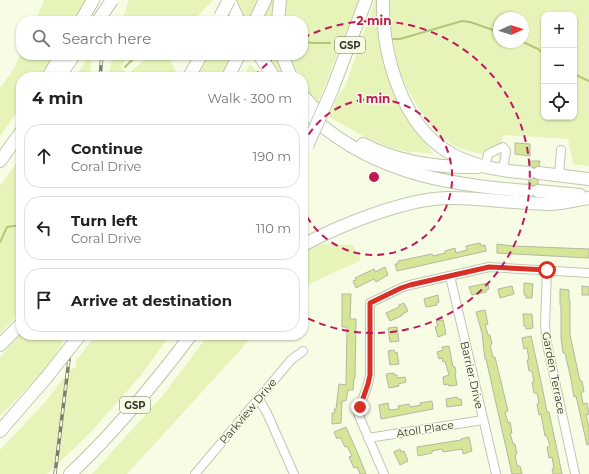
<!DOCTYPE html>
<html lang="en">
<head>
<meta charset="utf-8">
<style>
	body { margin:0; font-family:Montserrat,sans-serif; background:#f6f6f6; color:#222 }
	.controls { position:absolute; right:12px; top:12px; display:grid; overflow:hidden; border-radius:8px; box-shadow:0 1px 3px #0004 }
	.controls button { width:36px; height:36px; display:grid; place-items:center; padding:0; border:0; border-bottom:1px solid #e0e0e0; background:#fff; color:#222; font:20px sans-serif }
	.compass { position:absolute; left:493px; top:12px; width:36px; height:36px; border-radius:50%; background:#fff; box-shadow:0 1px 3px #0004; rotate:87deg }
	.stop { position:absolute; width:12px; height:12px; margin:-9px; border:3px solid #d93025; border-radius:50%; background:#fff }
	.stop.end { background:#d93025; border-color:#fff; box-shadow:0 1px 4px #0008 }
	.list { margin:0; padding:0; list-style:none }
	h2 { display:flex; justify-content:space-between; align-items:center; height:52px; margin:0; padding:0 16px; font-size:17px }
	h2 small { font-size:13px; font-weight:400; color:#767676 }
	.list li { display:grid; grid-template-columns:26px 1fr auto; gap:12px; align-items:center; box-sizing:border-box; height:64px; margin:0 8px 8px; padding:0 8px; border:1px solid #e0e0e0; border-radius:16px }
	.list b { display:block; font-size:15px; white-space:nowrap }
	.list p { margin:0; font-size:13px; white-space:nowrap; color:#767676 }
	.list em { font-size:13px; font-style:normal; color:#767676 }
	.icon { flex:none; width:22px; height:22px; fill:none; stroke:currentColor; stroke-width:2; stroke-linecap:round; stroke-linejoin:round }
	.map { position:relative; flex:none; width:589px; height:474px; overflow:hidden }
	.search { position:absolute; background:#fff; box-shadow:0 1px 3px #0004; left:16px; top:16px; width:292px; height:44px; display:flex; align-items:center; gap:10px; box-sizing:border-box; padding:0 14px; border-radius:16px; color:#767676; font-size:15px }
	.panel { position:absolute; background:#fff; box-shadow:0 1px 3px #0004; left:16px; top:72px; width:292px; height:268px; border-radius:16px }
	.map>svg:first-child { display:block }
	.green { fill:#e6f4ba; fill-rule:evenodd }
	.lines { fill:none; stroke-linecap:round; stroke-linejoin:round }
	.stream { stroke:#b4c578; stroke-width:2 }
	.building { fill:#d5e697; stroke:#b2b8a1 }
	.minor-casing { stroke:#c1c7b0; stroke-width:10 }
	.highway-casing { stroke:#c1c7b0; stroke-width:14 }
	.minor { stroke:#fff; stroke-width:8 }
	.highway { stroke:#fff; stroke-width:12 }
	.rail-casing { stroke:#7a7e6f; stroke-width:3.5 }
	.rail { stroke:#f7fde5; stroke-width:2; stroke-dasharray:6; stroke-linecap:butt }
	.highway-bridge-casing { stroke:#c1c7b0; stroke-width:14; stroke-linecap:butt }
	.highway-bridge { stroke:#fff; stroke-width:12 }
	.route { stroke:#d93025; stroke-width:5 }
	.ring { fill:none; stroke:#c2185b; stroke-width:2; stroke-dasharray:7 5 }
	.labels { text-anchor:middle; stroke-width:3; stroke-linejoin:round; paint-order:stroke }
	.shield { fill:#f7fde5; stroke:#6e7164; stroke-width:1 }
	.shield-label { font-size:10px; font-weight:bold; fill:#33352c }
	.street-label { font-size:11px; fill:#33352c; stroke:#f7fde5 }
	.centre { fill:#c2185b; stroke:#f7fde5; stroke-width:2 }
	.ring-label { font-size:12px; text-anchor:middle; font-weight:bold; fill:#c2185b; stroke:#f7fde5; stroke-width:3; stroke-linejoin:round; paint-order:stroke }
</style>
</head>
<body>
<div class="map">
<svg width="589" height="474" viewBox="0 0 589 474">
	<rect width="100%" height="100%" fill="#f7fde5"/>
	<!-- green -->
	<g class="green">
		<polygon points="44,0 90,0 79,21 35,21"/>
		<polygon points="129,0 213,0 194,20 122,21"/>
		<polygon points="235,0 359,0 316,107 303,102 303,77 282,77 266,55 303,55 303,21 245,21"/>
		<polygon points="375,0 380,0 409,117 433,154 414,152 410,153 392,148 365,137 329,117 336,100 346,84"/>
		<path d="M387,0H589V166L573,164L568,139L503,135L501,145L482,154L461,149L451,144L432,127L417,106L402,80L390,47ZM544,15H574V117H544ZM499,18H523V42H499Z"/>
		<polygon points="21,53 21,55 56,55 41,77 21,77 21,107 0,136 0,88 14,69"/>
		<polygon points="90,55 92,55 90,77 75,77"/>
		<path d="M113,55H128L121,67L128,75C141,61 149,55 168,55L177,74L176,77H108Z"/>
		<polygon points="208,55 234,55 223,77 196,77"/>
		<polygon points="250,64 262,77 244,77"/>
		<polygon points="21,156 21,312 0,333 0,186"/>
		<polygon points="318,244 353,245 361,260 303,287 303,253"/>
		<polygon points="21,334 21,335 63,335 62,345 43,372 0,416 0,357"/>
		<polygon points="96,335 170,335 142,374 90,433 47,474 0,474 0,450 46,401 70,370 76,367 76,361"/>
		<polygon points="208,335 254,335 127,474 92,474 165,393"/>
	</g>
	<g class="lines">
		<!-- stream -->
		<g class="stream">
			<polyline points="389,39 400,39 462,21 470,22 499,32"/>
			<polyline points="303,42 314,43 330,43"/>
			<polyline points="523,42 538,49 544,54"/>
			<polyline points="125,67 137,55"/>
			<polyline points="574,74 589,81"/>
			<polyline points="0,242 7,227 21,225"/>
		</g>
	</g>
	<!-- building -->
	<g class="building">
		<polygon points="515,143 530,144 530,156 515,154"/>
		<polygon points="530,161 540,161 539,166 534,168 530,166"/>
		<polygon points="534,178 538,180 538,184 533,186 528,184 529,180"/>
		<polygon points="480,243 481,246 485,245 486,251 397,271 395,264 398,264 398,261 432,254 433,256 445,253 445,251 455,248 456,253 467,250 466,246"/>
		<polygon points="497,244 513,246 589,249 589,258 497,253"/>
		<polygon points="385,267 388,275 376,282 374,279 356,288 353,281 356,280 355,278 374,269 375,272"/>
		<polygon points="488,283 489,289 486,290 486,292 472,295 469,287"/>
		<polygon points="524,283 533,284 532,298 526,298 526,295 524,295"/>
		<polygon points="512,286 514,294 500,298 498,289"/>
		<polygon points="582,286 589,287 589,295 582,295"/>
		<polygon points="560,289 569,290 569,301 570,301 570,335 580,381 582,381 584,392 581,392 583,404 587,403 589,414 586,415 589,427 589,444 587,445 576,396 574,397 571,379 565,353 563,353 561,338 561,305 560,305"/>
		<polygon points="342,294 351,294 350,319 356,319 355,378 354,378 353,390 348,390 346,401 342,401 341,423 332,424 332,413 335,413 334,409 336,409 339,384 346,385 347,327 342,327"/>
		<polygon points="438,295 439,302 436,303 437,305 426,307 424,299"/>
		<polygon points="404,303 408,311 402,314 403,315 390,321 386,313 399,307 399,305"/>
		<polygon points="485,310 488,324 485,325 488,335 490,335 492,344 490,345 493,357 495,357 508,411 505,412 508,423 510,422 512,433 510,433 513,444 515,444 517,454 515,455 517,466 520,466 522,474 512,474 486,359 485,359 482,333 476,312"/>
		<polygon points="523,314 532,314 533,328 526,329 526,326 524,326"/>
		<polygon points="443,320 446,334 438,337 435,327 438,326 436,321"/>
		<polygon points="397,327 399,341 390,342 388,328"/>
		<polygon points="531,336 543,391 547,412 549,412 562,474 553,474 552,469 554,468 552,457 549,458 547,447 550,446 547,436 545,436 541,414 539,415 537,404 539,403 537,393 534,393 532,382 534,382 532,371 529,371 527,360 529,360 527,348 524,349 522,338"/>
		<polygon points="449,346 453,367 455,367 456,374 455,374 457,385 449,386 448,384 444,385 443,377 449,375 445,361 443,362 442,358 439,359 437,352 443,350 442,347"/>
		<polygon points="394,350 395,353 397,352 399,364 390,365 388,351"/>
		<polygon points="394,373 394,375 397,375 397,378 405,377 406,382 398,384 399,386 389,388 386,374"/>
		<polygon points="457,397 458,399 461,399 462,405 447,407 446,399"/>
		<polygon points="432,401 433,409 381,419 379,405 388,403 389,410 399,409 398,406 409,404 410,407 421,405 420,403"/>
		<polygon points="346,427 358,454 366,474 360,474 357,467 354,468 349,457 352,456 347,446 345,447 340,437 337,439 334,432"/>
		<polygon points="469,437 472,451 463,454 462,449 443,452 442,449 432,451 432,453 418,456 417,447 461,440 461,439"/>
		<polygon points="400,449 401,452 404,451 408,461 400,465 394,452"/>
	</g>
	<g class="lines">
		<defs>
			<g id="minor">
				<polyline points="485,167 488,154 503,147 506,151 503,170"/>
				<polyline points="559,175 561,150"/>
				<polyline points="547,270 545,325 547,344 575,474"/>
				<polyline points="450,276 496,474"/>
				<polyline points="259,399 267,413 294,474"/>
				<polyline points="368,438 483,420"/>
				<polyline points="195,474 291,360 303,351"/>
				<polyline points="384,474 359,416 358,412 368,384 370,375 370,303 401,288 410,285 489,267 589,273"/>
			</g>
			<g id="highway">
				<polyline points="229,0 239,21"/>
				<path d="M383,0C382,53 401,125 450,153C474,167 502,171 529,173"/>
				<polyline points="81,21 93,0"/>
				<polyline points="255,21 265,0"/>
				<polyline points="278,21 280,0"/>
				<polyline points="259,55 274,77"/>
				<polyline points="282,55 291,77"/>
				<polyline points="48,77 61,55"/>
				<polyline points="59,77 74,55"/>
				<polyline points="189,77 201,55"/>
				<polyline points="228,77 239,55"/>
				<polyline points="332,90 366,0"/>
				<polyline points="303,96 319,113"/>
				<path d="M303,109C366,171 443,185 528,191"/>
				<path d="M363,144C398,162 439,168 478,167"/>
				<polyline points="0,161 21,132"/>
				<polyline points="539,173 589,179"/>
				<polyline points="538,191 580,195"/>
				<path d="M303,245C340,225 405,199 447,198C481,197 515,204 550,204C563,204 576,200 589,198"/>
				<polyline points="0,345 21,324"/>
				<polyline points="0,431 46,378"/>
				<path d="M70,474C115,432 154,384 191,335"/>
			</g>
		</defs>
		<!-- minor casing -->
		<use href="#minor" class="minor-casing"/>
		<!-- highway casing -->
		<use href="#highway" class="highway-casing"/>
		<!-- minor -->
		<use href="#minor" class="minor"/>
		<!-- highway -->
		<use href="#highway" class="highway"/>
		<defs>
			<g id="rail">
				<polyline points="106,21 109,0"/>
				<polyline points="100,77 102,55"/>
				<polyline points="55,474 72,335"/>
			</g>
		</defs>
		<!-- rail casing -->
		<use href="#rail" class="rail-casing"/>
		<!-- rail -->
		<use href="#rail" class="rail"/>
		<defs>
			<g id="highway-bridge">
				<polyline points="220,17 229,0"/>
				<polyline points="98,21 112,0"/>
				<polyline points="307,146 332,90"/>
				<polyline points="46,378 80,335"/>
			</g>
		</defs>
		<!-- highway-bridge casing -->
		<use href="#highway-bridge" class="highway-bridge-casing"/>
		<!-- highway-bridge -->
		<use href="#highway-bridge" class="highway-bridge"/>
	</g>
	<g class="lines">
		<!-- route -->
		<polyline class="route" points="360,407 368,384 370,375 370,303 401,288 410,285 489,267 547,270"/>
	</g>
	<!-- distance rings -->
	<g class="ring">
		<path d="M303 145A78 78 0 1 1 303 209"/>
		<path d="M254 77A156 156 0 0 1 276 56M303 38A156 156 0 1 1 303 316"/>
	</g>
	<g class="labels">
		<!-- shield labels -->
		<g class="shield">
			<rect x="335" y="37" width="30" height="16" rx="3"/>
			<rect x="120" y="397" width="30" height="16" rx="3"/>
		</g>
		<g class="shield-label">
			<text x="350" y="49">GSP</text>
			<text x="135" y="409">GSP</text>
		</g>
		<!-- street labels -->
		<g class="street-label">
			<text transform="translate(554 373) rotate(79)" y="4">Garden Terrace</text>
			<text transform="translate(472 375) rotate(77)" y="4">Barrier Drive</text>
			<text transform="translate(248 411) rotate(-50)" y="4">Parkview Drive</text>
			<text transform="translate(425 429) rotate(-9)" y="4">Atoll Place</text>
		</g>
	</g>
	<circle cx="374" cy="177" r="6" class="centre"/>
	<g class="ring-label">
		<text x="374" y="25">2 min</text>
		<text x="374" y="103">1 min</text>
	</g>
</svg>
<div class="controls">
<button>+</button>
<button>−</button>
<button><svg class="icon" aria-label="locate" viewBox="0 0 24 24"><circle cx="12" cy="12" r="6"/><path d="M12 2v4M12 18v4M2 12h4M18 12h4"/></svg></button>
</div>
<svg class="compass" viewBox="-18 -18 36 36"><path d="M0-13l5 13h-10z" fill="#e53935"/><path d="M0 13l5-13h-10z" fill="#767676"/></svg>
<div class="stop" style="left:547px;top:270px"></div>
<div class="stop end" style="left:360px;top:407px"></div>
<div class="search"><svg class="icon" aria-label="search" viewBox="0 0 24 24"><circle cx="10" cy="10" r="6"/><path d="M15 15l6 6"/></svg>Search here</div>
<section class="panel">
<h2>4 min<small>Walk · 300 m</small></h2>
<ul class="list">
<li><svg class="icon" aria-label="ahead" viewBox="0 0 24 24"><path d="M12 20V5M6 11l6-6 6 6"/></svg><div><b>Continue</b><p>Coral Drive</p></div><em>190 m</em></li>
<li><svg class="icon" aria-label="left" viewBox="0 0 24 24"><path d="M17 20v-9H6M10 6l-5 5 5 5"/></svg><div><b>Turn left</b><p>Coral Drive</p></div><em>110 m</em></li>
<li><svg class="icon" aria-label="arrive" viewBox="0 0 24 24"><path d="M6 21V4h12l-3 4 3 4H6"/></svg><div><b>Arrive at destination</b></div></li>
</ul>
</section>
</div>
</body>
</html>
